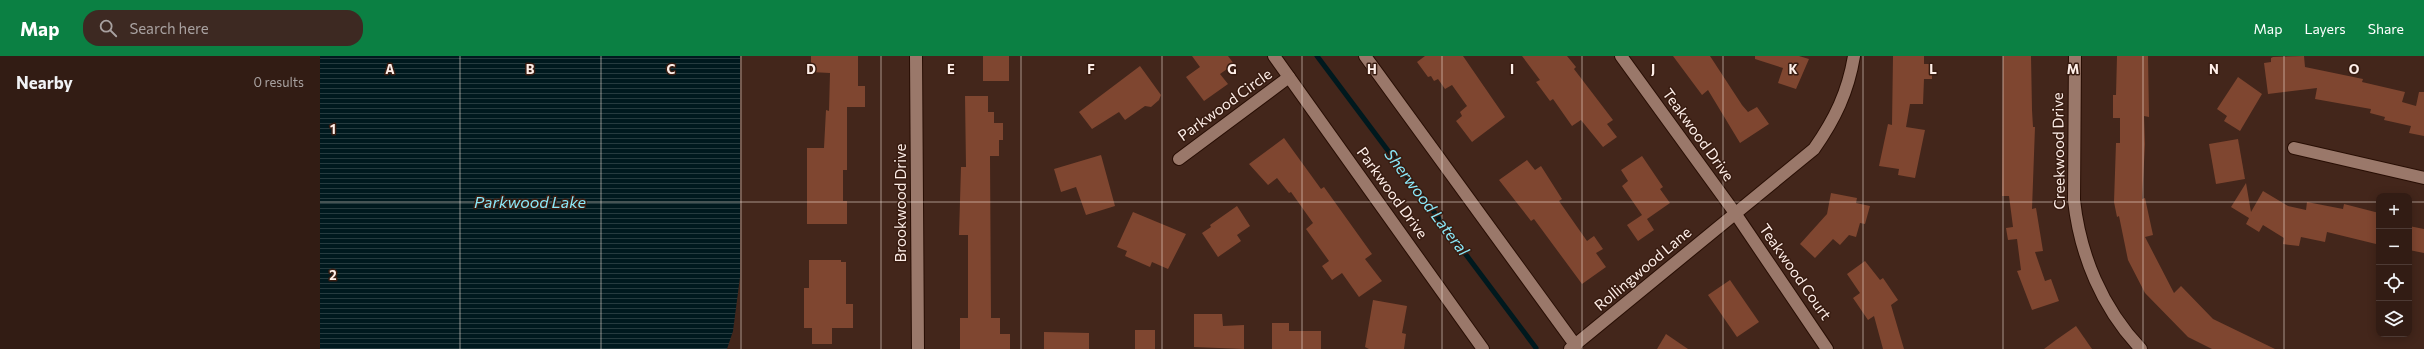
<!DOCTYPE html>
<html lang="en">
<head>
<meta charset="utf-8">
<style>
	body { margin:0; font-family:Commissioner,sans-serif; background:#3d2922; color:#f1f3f6 }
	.controls { position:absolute; right:12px; bottom:12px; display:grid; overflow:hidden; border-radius:8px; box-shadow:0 2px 10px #0003 }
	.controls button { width:36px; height:36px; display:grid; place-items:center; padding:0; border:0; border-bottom:1px solid #4d3a34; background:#321c14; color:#f1f3f6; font:20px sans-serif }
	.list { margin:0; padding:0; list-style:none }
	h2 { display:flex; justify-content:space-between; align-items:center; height:52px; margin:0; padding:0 16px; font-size:17px }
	h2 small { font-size:13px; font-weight:400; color:#a8a1a0 }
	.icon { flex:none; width:22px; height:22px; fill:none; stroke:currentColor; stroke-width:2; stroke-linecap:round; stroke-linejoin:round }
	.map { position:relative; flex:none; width:2104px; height:293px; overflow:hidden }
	header { display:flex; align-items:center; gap:24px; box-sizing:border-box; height:56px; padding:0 20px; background:#0b8043; color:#fff }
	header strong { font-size:19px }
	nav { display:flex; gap:22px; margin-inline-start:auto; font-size:14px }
	.search { width:280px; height:36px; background:#3d2922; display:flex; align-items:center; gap:10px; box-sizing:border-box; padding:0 14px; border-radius:16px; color:#a8a1a0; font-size:15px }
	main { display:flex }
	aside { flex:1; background:#321c14 }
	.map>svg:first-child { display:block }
	.water { fill:url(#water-rules) }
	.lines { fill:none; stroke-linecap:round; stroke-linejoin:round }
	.stream { stroke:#00191e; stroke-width:5 }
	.building { fill:#7f4630 }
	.street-casing { stroke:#280e04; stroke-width:14 }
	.street { stroke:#9a786a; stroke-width:12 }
	.grid { fill:none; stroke:#feeee8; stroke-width:1; stroke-opacity:0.55 }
	.labels { text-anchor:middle; stroke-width:3; stroke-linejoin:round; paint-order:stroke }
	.street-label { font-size:15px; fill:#feeee8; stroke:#381c11 }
	.water-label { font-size:16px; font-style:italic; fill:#8be9fa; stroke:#381c11 }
	.grid-label { font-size:13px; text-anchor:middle; font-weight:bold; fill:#feeee8; stroke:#381c11; stroke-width:3; stroke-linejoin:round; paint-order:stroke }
</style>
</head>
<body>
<header>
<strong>Map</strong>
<div class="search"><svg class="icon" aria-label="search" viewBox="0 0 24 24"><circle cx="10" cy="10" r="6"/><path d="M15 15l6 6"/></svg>Search here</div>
<nav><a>Map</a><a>Layers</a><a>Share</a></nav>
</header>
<main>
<aside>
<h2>Nearby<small>0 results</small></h2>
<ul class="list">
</ul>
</aside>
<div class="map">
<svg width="2104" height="293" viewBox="0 0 2104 293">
	<defs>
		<pattern id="water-rules" width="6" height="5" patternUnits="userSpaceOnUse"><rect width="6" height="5" fill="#00191e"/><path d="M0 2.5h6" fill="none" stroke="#263b3f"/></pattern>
	</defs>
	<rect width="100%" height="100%" fill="#43261b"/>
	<!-- water -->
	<polygon class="water" points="0,0 420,0 420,221 413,275 407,293 0,293"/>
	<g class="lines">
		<!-- stream -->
		<polyline class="stream" points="997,0 1216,292"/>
	</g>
	<!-- building -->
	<g class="building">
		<polygon points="491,0 538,0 538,30 545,30 545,51 527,51 527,114 523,114 523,145 527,145 527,168 487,168 487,92 504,92 506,54 509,55 510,17 491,16"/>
		<rect x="663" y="0" width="26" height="25"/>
		<polygon points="872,0 908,0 914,8 900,18 908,28 884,45 866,21 880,11"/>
		<polygon points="1105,0 1143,0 1185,61 1152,86 1136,65 1142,60 1140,56 1147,50 1132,29 1125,33 1118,23 1114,25 1111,20 1108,21 1097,6"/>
		<polygon points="1202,0 1247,0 1256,11 1254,13 1293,64 1287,68 1297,81 1283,91 1261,64 1252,70 1233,43 1230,45 1216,26 1220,24"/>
		<polygon points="1353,0 1390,0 1422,49 1428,56 1437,51 1449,68 1420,87 1388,34 1382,39"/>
		<polygon points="1435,0 1479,0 1489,3 1476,33 1458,27 1463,12 1435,3"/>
		<polygon points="1573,0 1604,0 1604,8 1612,8 1612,23 1604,23 1603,48 1590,48 1586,71 1605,74 1595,122 1578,119 1579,113 1559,110 1568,68 1572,69"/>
		<polygon points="1683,0 1711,0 1712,54 1713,71 1715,71 1712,153 1716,152 1723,195 1715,196 1725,225 1731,223 1739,245 1712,254 1697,215 1701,214 1697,183 1688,184 1686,172 1693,171 1689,140 1682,140"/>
		<polygon points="1797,0 1828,0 1829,61 1824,60 1825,88 1822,143 1825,142 1833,179 1825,181 1854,237 1861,230 1893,263 1955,293 1892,293 1868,281 1825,237 1808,204 1799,160 1797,161 1794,146 1796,87 1800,87 1800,62 1793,62 1793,39 1796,39"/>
		<polygon points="1984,0 1985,11 2043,23 2042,26 2085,36 2082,46 2096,50 2099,36 2104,36 2104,80 2089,77 2091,70 2064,64 2065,61 2050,57 2051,53 1995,43 1997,32 1948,38 1944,7 1951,6 1951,2 1953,1"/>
		<polygon points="820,10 841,39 839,44 831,51 825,50 805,64 799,56 772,73 759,56"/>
		<polygon points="1918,21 1942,38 1920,75 1904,65 1907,60 1897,53"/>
		<polygon points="645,40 668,40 668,56 674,56 674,67 683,67 683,84 679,84 679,100 670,100 671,262 680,262 680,278 690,278 690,293 640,293 640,262 648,262 648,179 639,179 641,111 646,111"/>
		<polygon points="964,82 1001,133 1004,131 1052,198 1045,203 1062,225 1039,241 1022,217 1012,224 1002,210 1009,205 986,173 993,167 971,136 969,137 957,122 948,129 929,108"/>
		<polygon points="1918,83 1925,123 1896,128 1889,88"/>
		<polygon points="781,99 795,150 766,159 756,131 741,136 734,113"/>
		<polygon points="1322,100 1343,131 1340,133 1350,147 1327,163 1334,174 1318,185 1307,169 1322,159 1302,130 1308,125 1301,114"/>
		<polygon points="1207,104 1215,114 1221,110 1242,143 1239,145 1267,185 1274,180 1283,193 1276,197 1286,211 1262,228 1214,163 1211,165 1179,124"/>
		<polygon points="1926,127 1931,156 1943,135 1968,150 1986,154 1987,146 2023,153 2024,148 2059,157 2059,177 2056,188 2007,176 2005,186 1981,181 1979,190 1963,188 1964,182 1943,169 1939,176 1926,168 1929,162 1911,151"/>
		<polygon points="1511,137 1537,142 1536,147 1550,150 1545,168 1540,167 1536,181 1529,179 1520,189 1513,183 1495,202 1480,188 1507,158"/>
		<polygon points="917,150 930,170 917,179 921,185 898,201 882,177 891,171 890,169"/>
		<polygon points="813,156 866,178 848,213 832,206 830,211 805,200 807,195 797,191"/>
		<polygon points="2089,170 2104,173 2104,197 2089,194"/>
		<polygon points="489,204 521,204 521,206 526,206 526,248 533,248 533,272 512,272 512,288 492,288 492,272 484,272 484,232 489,232"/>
		<polygon points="1545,205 1560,224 1563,222 1578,244 1571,249 1584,293 1563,293 1554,260 1548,264 1533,242 1540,237 1527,218"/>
		<polygon points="1410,224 1439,266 1417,281 1388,239"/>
		<polygon points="1053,244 1087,250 1082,277 1086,278 1084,293 1049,293 1045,291"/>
		<polygon points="874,258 902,258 903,270 924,269 924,293 874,291"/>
		<polygon points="952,267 969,267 969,275 1001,275 1001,293 952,293"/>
		<polygon points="1756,270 1772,293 1724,293 1736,284"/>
		<rect x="815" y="274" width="20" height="19"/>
		<polygon points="724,276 769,277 769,293 724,293"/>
		<polygon points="1346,278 1368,293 1337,293"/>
	</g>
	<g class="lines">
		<defs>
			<g id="street">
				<polyline points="596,0 598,293"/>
				<polyline points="954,0 1163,293"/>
				<polyline points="1045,0 1256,290"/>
				<polyline points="1301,0 1415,157 1507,293"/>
				<path d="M1755,0L1754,144C1760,199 1782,252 1821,293"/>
				<polyline points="1974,92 2104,122"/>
				<polyline points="859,103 969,21"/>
				<path d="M1250,293L1494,93C1515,63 1528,36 1534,0"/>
			</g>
		</defs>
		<!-- street casing -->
		<use href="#street" class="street-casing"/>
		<!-- street -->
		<use href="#street" class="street"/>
	</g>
	<!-- grid -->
	<path class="grid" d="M140,0V293M281,0V293M421,0V293M561,0V293M701,0V293M842,0V293M982,0V293M1122,0V293M1262,0V293M1403,0V293M1543,0V293M1683,0V293M1823,0V293M1964,0V293M0,146H2059M2089,146H2104"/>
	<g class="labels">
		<!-- street labels -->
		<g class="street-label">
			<text transform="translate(905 49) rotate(-36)" y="5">Parkwood Circle</text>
			<text transform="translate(1378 79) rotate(54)" y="5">Teakwood Drive</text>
			<text transform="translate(1739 95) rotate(-91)" y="5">Creekwood Drive</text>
			<text transform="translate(1072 137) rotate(54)" y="5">Parkwood Drive</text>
			<text transform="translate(581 147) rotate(-90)" y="5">Brookwood Drive</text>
			<text transform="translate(1323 213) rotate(-40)" y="5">Rollingwood Lane</text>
			<text transform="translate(1475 216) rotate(55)" y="5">Teakwood Court</text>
		</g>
		<!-- water labels -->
		<g class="water-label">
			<text x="210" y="152">Parkwood Lake</text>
			<text transform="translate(1107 146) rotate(53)" y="6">Sherwood Lateral</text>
		</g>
	</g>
	<g class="grid-label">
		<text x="70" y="18">A</text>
		<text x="210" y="18">B</text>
		<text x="351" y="18">C</text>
		<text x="491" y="18">D</text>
		<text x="631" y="18">E</text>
		<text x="771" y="18">F</text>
		<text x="912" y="18">G</text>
		<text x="1052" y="18">H</text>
		<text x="1192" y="18">I</text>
		<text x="1333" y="18">J</text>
		<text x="1473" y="18">K</text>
		<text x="1613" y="18">L</text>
		<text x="1753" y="18">M</text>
		<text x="1894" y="18">N</text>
		<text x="2034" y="18">O</text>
		<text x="13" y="78">1</text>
		<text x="13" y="224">2</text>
	</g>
</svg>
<div class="controls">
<button>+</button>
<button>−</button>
<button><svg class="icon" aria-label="locate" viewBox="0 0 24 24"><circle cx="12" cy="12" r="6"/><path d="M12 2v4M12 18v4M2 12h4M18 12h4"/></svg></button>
<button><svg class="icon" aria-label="layers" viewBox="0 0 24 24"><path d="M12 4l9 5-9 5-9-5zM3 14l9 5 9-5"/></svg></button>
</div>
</div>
</main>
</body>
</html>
